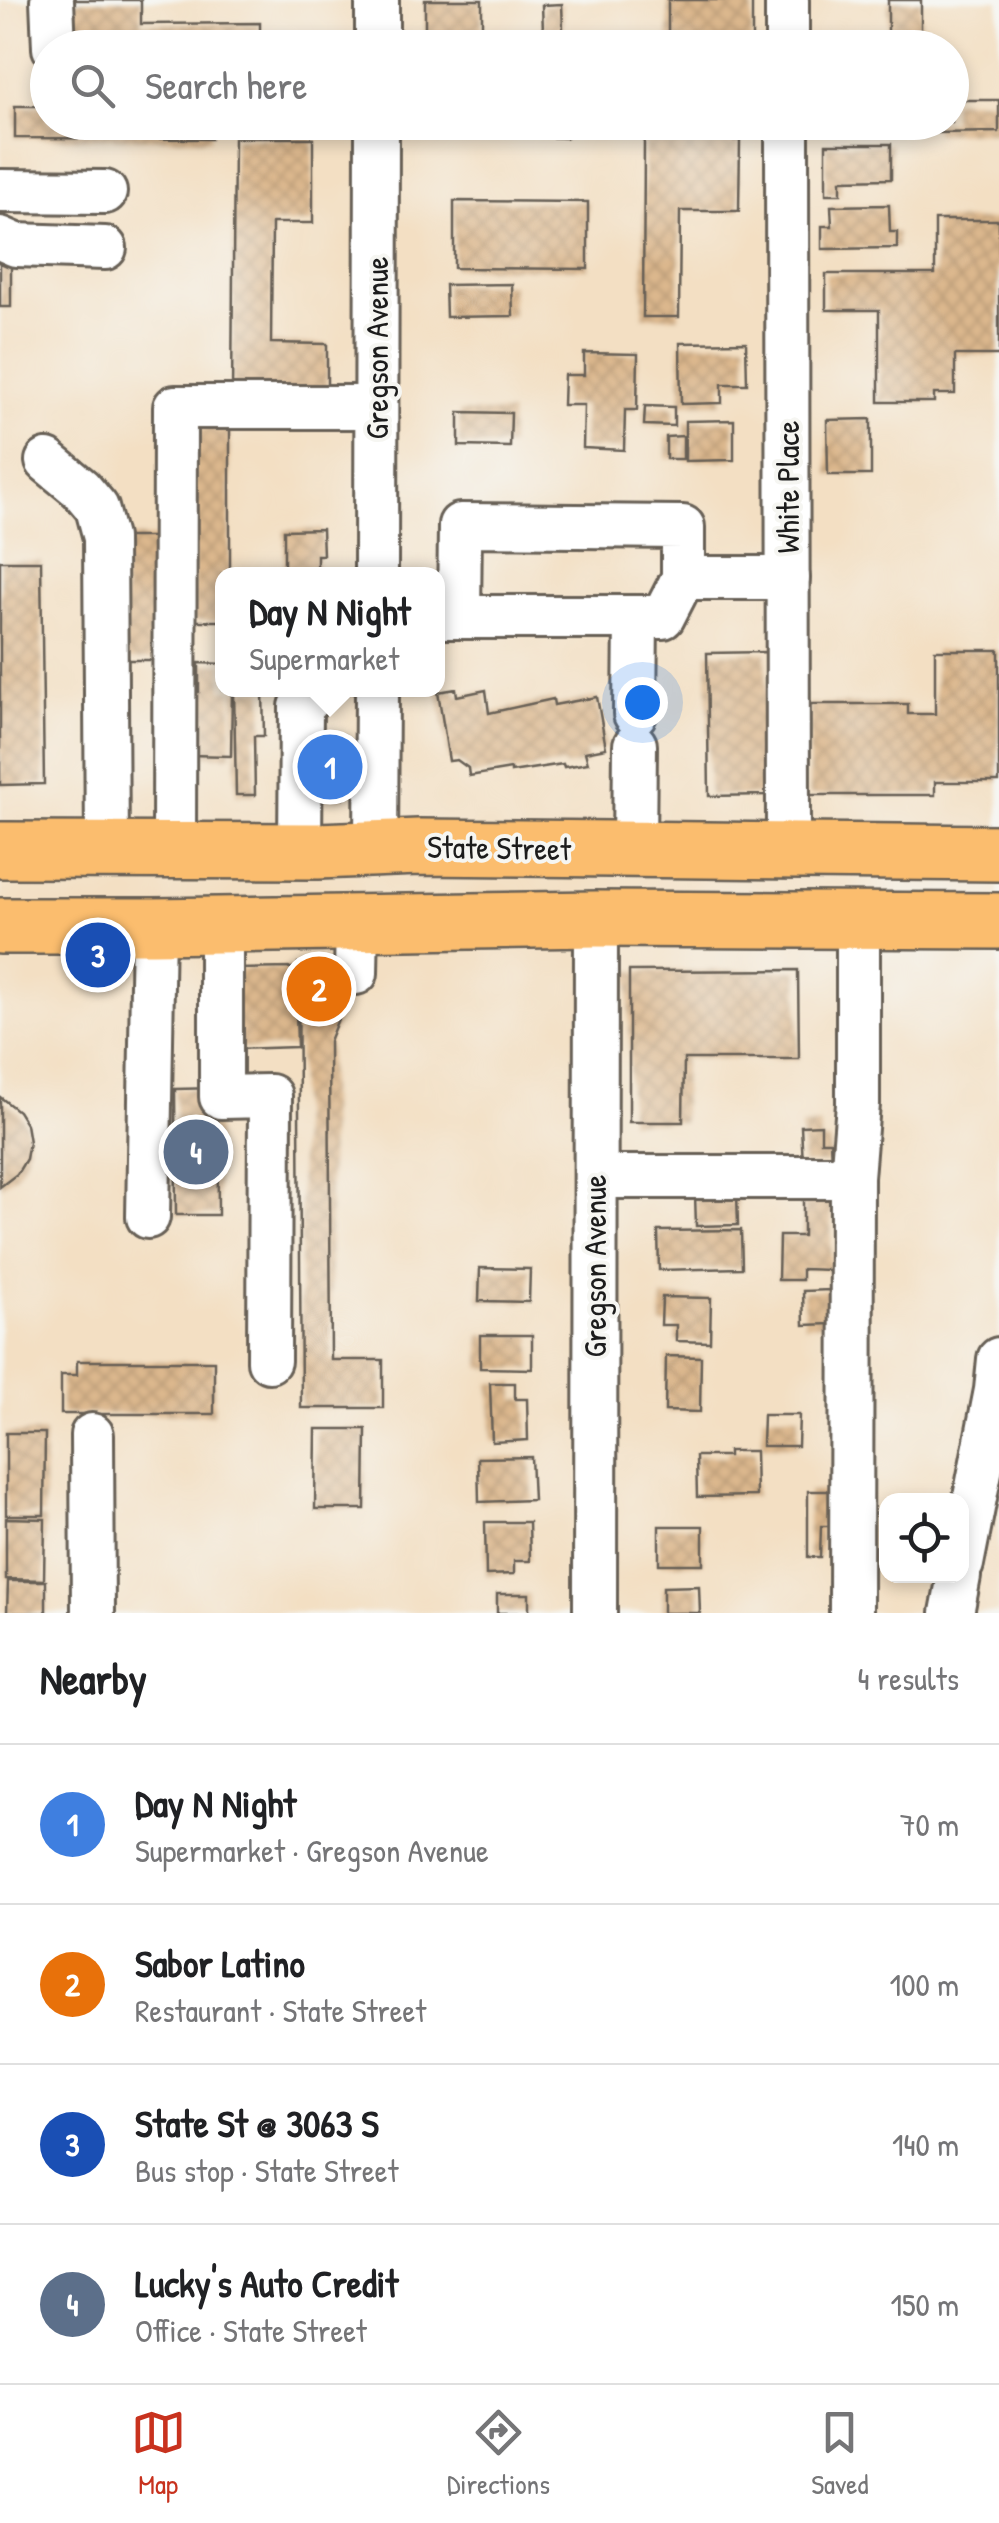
<!DOCTYPE html>
<html lang="en">
<head>
<meta charset="utf-8">
<style>
	body { margin:0; font-family:"Patrick Hand",sans-serif; background:#f2f2f2; color:#202124 }
	.controls { position:absolute; right:30px; bottom:30px; display:grid; overflow:hidden; border-radius:20px; box-shadow:0 5px 15px #0003 }
	.controls button { width:90px; height:90px; display:grid; place-items:center; padding:0; border:0; border-bottom:2px solid #e0e0e0; background:#fff; color:#202124; font:50px sans-serif }
	.you { position:absolute; left:642px; top:702px; width:35px; height:35px; margin:-25px; border:8px solid #fff; border-radius:50%; background:#1a73e8; box-shadow:0 0 0 15px #1a73e833 }
	.badge { display:grid; place-items:center; width:65px; height:65px; border-radius:50%; background:#c8321e; color:#fff; font-size:32px; font-weight:700 }
	.pin { position:absolute; translate:-50% -50%; border:5px solid #fff; box-shadow:0 2px 10px #0006 }
	.popup { position:absolute; left:215px; top:567px; width:230px; height:130px; box-sizing:border-box; display:grid; place-content:center; border-radius:20px; background:#fff; filter:drop-shadow(0 2px 8px #0005); font-size:32px; white-space:nowrap; color:#757577 }
	.popup b { font-size:38px; color:#202124 }
	.popup::after { content:''; position:absolute; left:50%; top:100%; margin-left:-20px; border:20px solid transparent; border-top-color:#fff }
	.list { margin:0; padding:0; list-style:none }
	h2 { display:flex; justify-content:space-between; align-items:center; height:130px; margin:0; padding:0 40px; font-size:42px }
	h2 small { font-size:32px; font-weight:400; color:#757577 }
	.list li { display:grid; grid-template-columns:65px 1fr auto; gap:30px; align-items:center; box-sizing:border-box; height:160px; padding:0 40px; border-top:2px solid #e0e0e0 }
	.list b { display:block; font-size:38px; white-space:nowrap }
	.list p { margin:0; font-size:32px; white-space:nowrap; color:#757577 }
	.list em { font-size:32px; font-style:normal; color:#757577 }
	.icon { flex:none; width:55px; height:55px; fill:none; stroke:currentColor; stroke-width:2; stroke-linecap:round; stroke-linejoin:round }
	.map { position:relative; flex:none; width:999px; height:1613px; overflow:hidden }
	.search { position:absolute; background:#fff; box-shadow:0 5px 15px #0003; left:30px; right:30px; top:30px; height:110px; display:flex; align-items:center; gap:25px; box-sizing:border-box; padding:0 35px; border-radius:55px; color:#757577; font-size:38px }
	.sheet { height:770px; background:#fff }
	nav { display:flex; justify-content:space-around; align-items:center; box-sizing:border-box; height:140px; border-top:2px solid #e0e0e0; background:#fff; font-size:28px; color:#757577 }
	nav a { display:grid; justify-items:center; gap:5px }
	nav .on { color:#c8321e }
	.map>svg:first-child { display:block }
	.building { fill:url(#building-cross-hatch) }
	.lines { fill:none; stroke-linecap:round; stroke-linejoin:round }
	.minor-casing { stroke:#676056; stroke-width:48 }
	.major-casing { stroke:#676056; stroke-width:60 }
	.minor { stroke:#fff; stroke-width:42 }
	.major { stroke:#fbbd6e; stroke-width:55 }
	.labels { text-anchor:middle; stroke-width:8; stroke-linejoin:round; paint-order:stroke }
	.street-label { font-size:32px; fill:#1c1c1c; stroke:#f6f6f2 }
</style>
</head>
<body>
<div class="map">
<svg width="999" height="1613" viewBox="0 0 999 1613">
	<defs>
		<pattern id="building-cross-hatch" width="8" height="8" patternUnits="userSpaceOnUse" patternTransform="scale(2.5)"><rect width="8" height="8" fill="#dbb78d"/><path d="M0 0l8 8M0 8l8-8" fill="none" stroke="#bb9d79"/></pattern>
	</defs>
	<rect width="100%" height="100%" fill="#f6f6f2"/>
	<filter id="ink" filterUnits="userSpaceOnUse"><feTurbulence type="fractalNoise" baseFrequency=".01" numOctaves="2"/><feDisplacementMap in="SourceGraphic" scale="20" xChannelSelector="R" yChannelSelector="G"/><feConvolveMatrix kernelMatrix="1 2 1 2 8 2 1 2 1" color-interpolation-filters="sRGB"/></filter>
	<filter id="wash" filterUnits="userSpaceOnUse"><feTurbulence type="fractalNoise" baseFrequency=".0048" numOctaves="4" result="noise"/><feDisplacementMap in="SourceGraphic" scale="40" xChannelSelector="R" yChannelSelector="G"/><feGaussianBlur stdDeviation="2.25" result="paint"/><feColorMatrix in="noise" values="0 0 0 0 0 0 0 0 0 0 0 0 0 0 0 0 0 1.4 0 .05"/><feComposite in="paint" operator="in"/></filter>
	<g filter="url(#wash)">
		<rect width="100%" height="100%" fill="#f3dfc3"/>
		<g id="blocks">
			<!-- building -->
			<g class="building">
				<polygon points="74,0 141,0 141,24 260,23 260,48 74,45"/>
				<rect x="425" y="0" width="57" height="48"/>
				<rect x="668" y="0" width="84" height="48"/>
				<rect x="888" y="0" width="33" height="48"/>
				<polygon points="562,4 563,30 543,31 542,5"/>
				<polygon points="952,100 999,100 999,132 935,133 935,122 952,122"/>
				<polygon points="15,106 48,106 48,122 211,122 211,139 15,138"/>
				<rect x="425" y="122" width="30" height="16"/>
				<polygon points="539,122 567,122 567,138 539,137"/>
				<polygon points="669,122 706,122 706,138 685,140 740,140 739,211 680,211 679,317 643,317 644,140 669,140"/>
				<polygon points="234,138 313,138 313,223 272,223 271,343 327,344 327,398 232,397"/>
				<polygon points="826,144 891,144 891,179 841,180 841,194 826,194"/>
				<polygon points="454,201 588,202 588,269 454,268"/>
				<polygon points="889,205 890,232 897,232 897,248 822,249 822,226 832,226 831,206"/>
				<polygon points="935,220 999,220 999,355 955,355 955,394 934,394 934,402 879,402 879,310 826,310 826,274 935,274"/>
				<rect x="0" y="246" width="11" height="61"/>
				<polygon points="512,284 513,316 446,317 445,285"/>
				<polygon points="746,342 747,384 722,384 722,403 681,404 680,343"/>
				<polygon points="584,353 638,354 637,410 625,410 624,450 583,448 584,405 563,405 564,375 584,375"/>
				<polygon points="645,406 674,407 674,426 644,425"/>
				<polygon points="459,412 511,413 510,447 459,446"/>
				<polygon points="871,419 871,475 828,475 827,420"/>
				<polygon points="734,420 734,460 685,461 685,421"/>
				<polygon points="230,427 230,574 222,574 222,621 193,621 194,428"/>
				<polygon points="683,436 683,459 666,459 666,437"/>
				<polygon points="322,529 323,555 317,555 317,574 284,574 284,530"/>
				<polygon points="124,537 157,537 157,660 125,660"/>
				<polygon points="0,561 41,561 44,784 0,785"/>
				<polygon points="935,650 999,650 999,782 935,782 935,795 809,795 809,704 908,704 908,714 935,714"/>
				<polygon points="766,652 768,795 709,796 707,653"/>
				<polygon points="199,663 222,664 222,690 232,690 231,756 188,755 189,692 199,692"/>
				<polygon points="456,689 457,696 486,690 489,713 553,699 554,705 597,697 606,748 585,752 588,763 564,767 563,764 511,772 511,769 469,776 468,768 457,760 449,761 438,692"/>
				<polygon points="234,690 263,690 264,736 254,736 255,795 236,795"/>
				<rect x="315" y="735" width="29" height="63"/>
				<polygon points="298,963 341,964 340,1014 329,1041 331,1360 383,1360 383,1408 301,1408"/>
				<polygon points="295,968 297,1047 233,1049 232,969"/>
				<polygon points="798,970 799,1059 684,1059 683,1122 629,1122 629,971"/>
				<polygon points="217,1088 218,1215 176,1215 175,1089"/>
				<polygon points="0,1097 18,1111 26,1124 29,1142 26,1159 17,1174 0,1187"/>
				<polygon points="821,1125 821,1141 830,1141 831,1163 803,1164 801,1126"/>
				<polygon points="803,1182 832,1182 831,1270 802,1269 802,1280 778,1280 779,1236 803,1236"/>
				<polygon points="737,1193 738,1225 696,1226 695,1194"/>
				<polygon points="741,1230 742,1268 659,1270 658,1231"/>
				<polygon points="480,1268 530,1269 529,1302 479,1301"/>
				<polygon points="831,1290 832,1324 804,1325 803,1291"/>
				<polygon points="662,1297 711,1298 710,1342 676,1341 676,1325 661,1325"/>
				<polygon points="480,1335 532,1335 532,1369 480,1368"/>
				<polygon points="666,1356 701,1357 700,1412 665,1411"/>
				<polygon points="77,1361 214,1361 214,1414 61,1414 61,1375 77,1375"/>
				<polygon points="490,1383 515,1383 515,1399 527,1399 528,1440 492,1442"/>
				<polygon points="763,1415 799,1415 798,1446 762,1446"/>
				<polygon points="316,1429 366,1429 365,1509 315,1509"/>
				<polygon points="6,1433 45,1433 44,1515 6,1515"/>
				<polygon points="728,1451 755,1451 756,1496 697,1497 696,1456 728,1456"/>
				<polygon points="531,1457 533,1500 479,1502 478,1458"/>
				<polygon points="808,1491 831,1491 831,1526 821,1526 820,1557 808,1557"/>
				<polygon points="6,1518 45,1519 44,1580 6,1579"/>
				<polygon points="485,1522 529,1522 530,1561 514,1561 514,1574 486,1575"/>
				<rect x="659" y="1526" width="44" height="38"/>
				<polygon points="8,1581 46,1581 46,1613 7,1613"/>
				<polygon points="699,1586 700,1613 663,1613 663,1587"/>
				<rect x="497" y="1594" width="32" height="19"/>
			</g>
		</g>
	</g>
	<g filter="url(#ink)">
		<use href="#blocks" fill-opacity="0" stroke="#676056" stroke-width="2.5"/>
		<g class="lines">
			<defs>
				<g id="minor">
					<polyline points="52,0 54,48"/>
					<polyline points="377,0 377,48"/>
					<polyline points="787,0 787,48"/>
					<polyline points="787,122 788,852"/>
					<polyline points="0,191 105,192"/>
					<polyline points="0,238 16,245 105,248"/>
					<polyline points="47,461 81,489 97,508 105,538 107,851"/>
					<polyline points="376,574 377,122"/>
					<polyline points="438,617 459,617 460,525 683,527 683,578 788,578"/>
					<polyline points="459,617 663,617 683,578"/>
					<polyline points="635,714 636,617"/>
					<polyline points="376,848 377,690"/>
					<polyline points="634,850 635,745"/>
					<polyline points="174,851 175,407 376,407"/>
					<polyline points="300,851 301,707 317,690"/>
					<polyline points="221,925 221,1097 270,1096 269,1361"/>
					<polyline points="356,973 357,923"/>
					<polyline points="596,1177 852,1177"/>
					<polyline points="148,1217 153,926"/>
					<polyline points="92,1435 93,1613"/>
					<polyline points="962,1564 996,1390 999,1359"/>
					<polyline points="595,1613 596,919"/>
					<polyline points="851,1613 852,1177 858,1104 858,921"/>
					<polyline points="952,1613 959,1576"/>
				</g>
				<g id="major">
					<polyline points="0,850 318,851 419,847 999,853"/>
					<polyline points="0,926 153,926 596,919 999,921"/>
				</g>
			</defs>
			<!-- minor casing -->
			<use href="#minor" class="minor-casing"/>
			<!-- major casing -->
			<use href="#major" class="major-casing"/>
			<!-- minor -->
			<use href="#minor" class="minor"/>
			<!-- major -->
			<use href="#major" class="major"/>
		</g>
	</g>
	<g class="labels">
		<!-- street labels -->
		<g class="street-label">
			<text transform="translate(377 348) rotate(-90)" y="11">Gregson Avenue</text>
			<text transform="translate(788 487) rotate(-90)" y="11">White Place</text>
			<text transform="translate(499 848) rotate(1)" y="11">State Street</text>
			<text transform="translate(595 1266) rotate(-90)" y="11">Gregson Avenue</text>
		</g>
	</g>
</svg>
<div class="controls">
<button><svg class="icon" aria-label="locate" viewBox="0 0 24 24"><circle cx="12" cy="12" r="6"/><path d="M12 2v4M12 18v4M2 12h4M18 12h4"/></svg></button>
</div>
<div class="you"></div>
<div class="pin badge" style="left:330px;top:767px;background:#3f7fe0">1</div>
<div class="popup"><b>Day N Night</b>Supermarket</div>
<div class="pin badge" style="left:319px;top:989px;background:#e8710a">2</div>
<div class="pin badge" style="left:98px;top:955px;background:#1a4fb4">3</div>
<div class="pin badge" style="left:196px;top:1152px;background:#5c6f8a">4</div>
<div class="search"><svg class="icon" aria-label="search" viewBox="0 0 24 24"><circle cx="10" cy="10" r="6"/><path d="M15 15l6 6"/></svg>Search here</div>
</div>
<section class="sheet">
<h2>Nearby<small>4 results</small></h2>
<ul class="list">
<li><span class="badge" style="background:#3f7fe0">1</span><div><b>Day N Night</b><p>Supermarket · Gregson Avenue</p></div><em>70 m</em></li>
<li><span class="badge" style="background:#e8710a">2</span><div><b>Sabor Latino</b><p>Restaurant · State Street</p></div><em>100 m</em></li>
<li><span class="badge" style="background:#1a4fb4">3</span><div><b>State St @ 3063 S</b><p>Bus stop · State Street</p></div><em>140 m</em></li>
<li><span class="badge" style="background:#5c6f8a">4</span><div><b>Lucky's Auto Credit</b><p>Office · State Street</p></div><em>150 m</em></li>
</ul>
</section>
<nav>
<a class="on"><svg class="icon" aria-label="map" viewBox="0 0 24 24"><path d="M3 6l6-2 6 2 6-2v14l-6 2-6-2-6 2zM9 4v14M15 6v14"/></svg>Map</a>
<a><svg class="icon" aria-label="directions" viewBox="0 0 24 24"><path d="M12 3l9 9-9 9-9-9zM9 14v-3h6M13 9l2 2-2 2"/></svg>Directions</a>
<a><svg class="icon" aria-label="saved" viewBox="0 0 24 24"><path d="M7 4h10v16l-5-4-5 4z"/></svg>Saved</a>
</nav>
</body>
</html>
